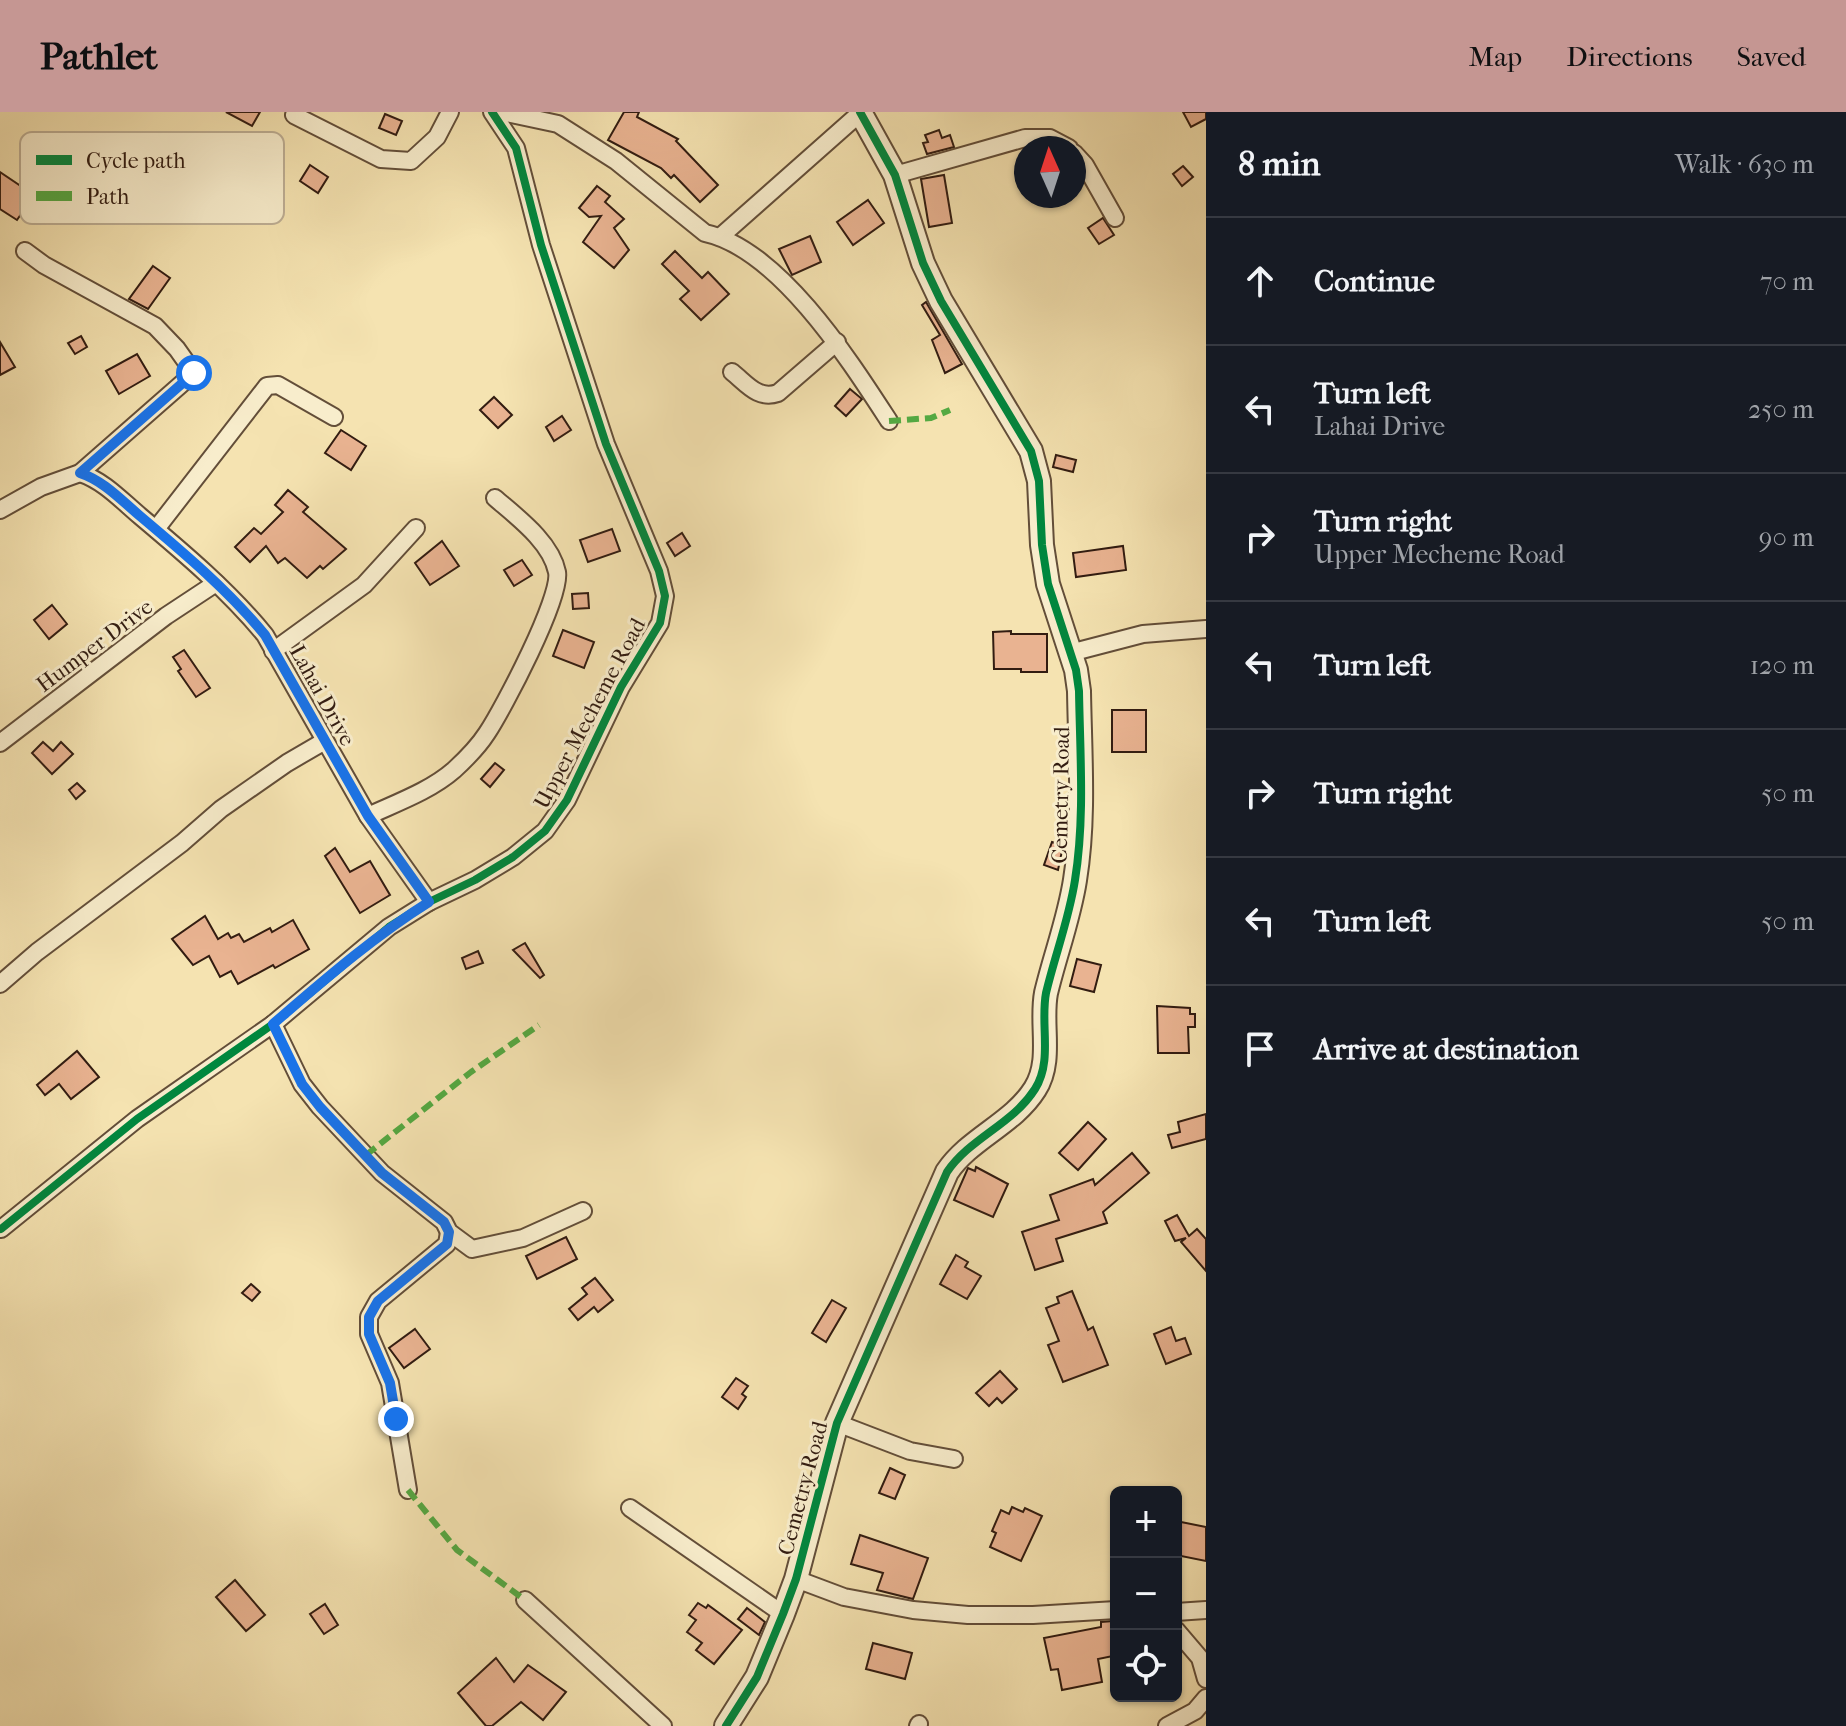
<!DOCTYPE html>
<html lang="en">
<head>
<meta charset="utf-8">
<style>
	body { margin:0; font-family:"IM FELL French Canon",serif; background:#242831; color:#f1f3f6 }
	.controls { position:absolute; right:24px; bottom:24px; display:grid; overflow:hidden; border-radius:12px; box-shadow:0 2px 6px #0004 }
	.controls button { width:72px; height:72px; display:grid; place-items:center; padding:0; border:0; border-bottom:2px solid #363941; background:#171b24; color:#f1f3f6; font:40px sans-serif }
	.compass { position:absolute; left:1014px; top:24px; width:72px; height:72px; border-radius:50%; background:#171b24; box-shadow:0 2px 6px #0004; rotate:357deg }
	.stop { position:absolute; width:24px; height:24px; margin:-18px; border:6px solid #1a73e8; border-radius:50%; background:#fff }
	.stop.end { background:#1a73e8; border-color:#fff; box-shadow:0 2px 8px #0008 }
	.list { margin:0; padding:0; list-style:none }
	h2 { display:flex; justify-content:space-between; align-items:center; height:104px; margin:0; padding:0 32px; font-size:34px }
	h2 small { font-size:26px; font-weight:400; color:#9ea1a6 }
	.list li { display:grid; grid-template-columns:52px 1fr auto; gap:24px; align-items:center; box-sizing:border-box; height:128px; padding:0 32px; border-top:2px solid #363941 }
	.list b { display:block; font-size:30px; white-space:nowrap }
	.list p { margin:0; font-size:26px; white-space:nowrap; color:#9ea1a6 }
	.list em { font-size:26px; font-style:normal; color:#9ea1a6 }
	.icon { flex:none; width:44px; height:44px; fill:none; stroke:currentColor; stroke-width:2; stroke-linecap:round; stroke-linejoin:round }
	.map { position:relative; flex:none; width:1206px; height:1614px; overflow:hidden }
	header { display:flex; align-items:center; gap:48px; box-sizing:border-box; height:112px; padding:0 40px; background:#c59692; color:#111 }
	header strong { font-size:38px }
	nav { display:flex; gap:44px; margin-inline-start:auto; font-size:28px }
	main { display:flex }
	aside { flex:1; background:#171b24 }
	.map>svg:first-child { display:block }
	.building { fill:#e9b391; stroke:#321c11; stroke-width:2 }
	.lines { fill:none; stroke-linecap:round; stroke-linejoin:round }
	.minor-casing { stroke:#634e39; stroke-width:20 }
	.tertiary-casing { stroke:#634e39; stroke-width:26 }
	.minor { stroke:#f8edcc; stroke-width:16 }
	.tertiary { stroke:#f8edcc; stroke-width:22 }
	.quiet { stroke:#54a942; stroke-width:6; stroke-dasharray:12 6; stroke-linecap:butt }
	.cycleway-casing { stroke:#f8edcc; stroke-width:13 }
	.cycleway { stroke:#00873e; stroke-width:8 }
	.route { stroke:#1a73e8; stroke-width:10 }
	.labels { text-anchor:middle; stroke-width:6; stroke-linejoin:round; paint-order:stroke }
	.street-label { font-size:22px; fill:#321c11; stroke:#f8edcc }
	.key { fill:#f8edcc; stroke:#bdae94; stroke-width:2 }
	.key-label { font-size:22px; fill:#321c11 }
</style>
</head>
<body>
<header>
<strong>Pathlet</strong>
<nav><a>Map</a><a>Directions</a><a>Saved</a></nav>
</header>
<main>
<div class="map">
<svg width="1206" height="1614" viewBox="0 0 1206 1614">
	<rect width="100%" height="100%" fill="#f5e3b1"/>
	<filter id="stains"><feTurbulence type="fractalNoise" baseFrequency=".0025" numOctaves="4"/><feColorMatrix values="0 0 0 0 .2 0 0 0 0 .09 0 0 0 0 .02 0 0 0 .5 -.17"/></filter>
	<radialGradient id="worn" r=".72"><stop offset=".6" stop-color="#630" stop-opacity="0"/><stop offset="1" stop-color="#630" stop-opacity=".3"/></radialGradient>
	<!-- building -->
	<g class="building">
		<polygon points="226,0 260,0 252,14"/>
		<polygon points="624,0 639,0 637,5 678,27 676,29 718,73 700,90 674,63 671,66 661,56 608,28"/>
		<polygon points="1183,0 1206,0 1206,7 1191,15"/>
		<polygon points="385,2 402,9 396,23 379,16"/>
		<polygon points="939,18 942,26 950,23 954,35 927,42 923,31 928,30 925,23"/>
		<polygon points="310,53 328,65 318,81 300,69"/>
		<polygon points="1183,54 1193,65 1182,74 1173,62"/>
		<polygon points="0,60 34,83 17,108 0,97"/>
		<polygon points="944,63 952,111 929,115 921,67"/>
		<polygon points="597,74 610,84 605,90 624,107 614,116 629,138 614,156 583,130 601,104 589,105 579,96"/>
		<polygon points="868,88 884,111 853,133 837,110"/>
		<polygon points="1103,106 1114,123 1099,132 1088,116"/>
		<polygon points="810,124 821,150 792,163 779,137"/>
		<polygon points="675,139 702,166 708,160 729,182 701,208 680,187 689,179 662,152"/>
		<polygon points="153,154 170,166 148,197 129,187"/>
		<polygon points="926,190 962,252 945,261 932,228 940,223 922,193"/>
		<polygon points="81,224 87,235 75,242 68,231"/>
		<polygon points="0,230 15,255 0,263"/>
		<polygon points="137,242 150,264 119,282 106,259"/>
		<polygon points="850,277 862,287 846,304 835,294"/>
		<polygon points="494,285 512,303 498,316 480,298"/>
		<polygon points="562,304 571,318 554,329 546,315"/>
		<polygon points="341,318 366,334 351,358 325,341"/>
		<polygon points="1056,343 1076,348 1073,360 1053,355"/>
		<polygon points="288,378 308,395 303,400 346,437 323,457 320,454 307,466 285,446 278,451 266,434 250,450 235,435 254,416 261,422 283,400 275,393"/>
		<polygon points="612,417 620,439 588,450 580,428"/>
		<polygon points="682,421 690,434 675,444 667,431"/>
		<polygon points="442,429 459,454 430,473 415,451"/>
		<polygon points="1123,434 1126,458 1076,465 1073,441"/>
		<polygon points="522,448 532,463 514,474 504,458"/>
		<polygon points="588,481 589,496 573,497 572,482"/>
		<polygon points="52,493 67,512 49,527 34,508"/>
		<polygon points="563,518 594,530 584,556 553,544"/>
		<polygon points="1011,519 1011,522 1047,522 1047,560 1021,560 1021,557 994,557 993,520"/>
		<polygon points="184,538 210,576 196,585 178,559 181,557 173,545"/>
		<rect x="1112" y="598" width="34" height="42"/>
		<polygon points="43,630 53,639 61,630 73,642 52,662 32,641"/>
		<polygon points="495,651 504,658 490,675 481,667"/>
		<polygon points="77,671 85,679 76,687 69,678"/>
		<polygon points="1052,730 1063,734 1058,758 1044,753"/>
		<polygon points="335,736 350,760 370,749 390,783 360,801 325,744"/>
		<polygon points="205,804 218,827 228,821 231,826 239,822 244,830 270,816 272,820 293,808 309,837 275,856 273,853 238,872 231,859 220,865 209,844 193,853 172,827"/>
		<polygon points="525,831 544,863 540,866 513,838"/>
		<polygon points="478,839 483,851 466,857 462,846"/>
		<polygon points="1077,847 1101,853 1094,880 1070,874"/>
		<polygon points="1157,894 1190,896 1190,902 1195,902 1195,915 1188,915 1189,941 1158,941"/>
		<polygon points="77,939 99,965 71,987 59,972 45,983 37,973"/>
		<polygon points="1206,1002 1206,1027 1172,1036 1168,1023 1180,1020 1178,1010"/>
		<polygon points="1088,1010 1106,1027 1078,1058 1059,1041"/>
		<polygon points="1132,1041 1149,1061 1103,1100 1107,1111 1056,1127 1063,1149 1035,1158 1022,1120 1059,1108 1050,1083 1093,1067 1095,1073"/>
		<polygon points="976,1055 1008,1072 993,1105 954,1088 968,1056 975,1059"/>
		<polygon points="1177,1103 1189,1124 1197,1117 1206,1127 1206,1159 1181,1130 1186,1126 1175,1129 1165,1109"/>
		<polygon points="566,1125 577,1147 537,1167 526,1144"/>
		<polygon points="956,1143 968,1150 965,1155 981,1164 967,1187 940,1172"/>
		<polygon points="595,1166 613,1188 598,1200 594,1195 578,1208 569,1197 587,1182 582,1176"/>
		<polygon points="251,1172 260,1180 252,1189 242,1181"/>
		<polygon points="1072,1179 1088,1218 1093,1215 1108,1253 1063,1270 1048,1233 1059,1229 1046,1196 1059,1191 1057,1185"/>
		<polygon points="832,1188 846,1196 826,1230 812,1221"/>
		<polygon points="1171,1215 1176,1229 1185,1226 1191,1242 1166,1252 1154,1222"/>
		<polygon points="415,1217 430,1237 404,1256 389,1236"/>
		<polygon points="1000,1259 1017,1277 1002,1291 997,1286 989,1294 976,1281"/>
		<polygon points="736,1266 748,1274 742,1282 746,1285 738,1297 722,1285"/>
		<polygon points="890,1356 905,1363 895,1387 879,1381"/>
		<polygon points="1012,1395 1023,1400 1025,1396 1042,1404 1021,1449 990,1435 996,1421 992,1419 1001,1398 1009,1402"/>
		<polygon points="1176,1409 1206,1415 1206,1449 1176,1443"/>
		<polygon points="860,1423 928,1446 913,1487 877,1478 883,1461 851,1452"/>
		<polygon points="235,1468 265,1503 246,1519 216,1485"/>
		<polygon points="698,1491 706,1496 708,1493 742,1518 714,1552 696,1538 702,1531 687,1520 696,1508 689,1503"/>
		<polygon points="325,1492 338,1513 324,1522 310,1502"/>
		<polygon points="747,1496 765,1510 759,1523 738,1507"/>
		<polygon points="1113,1509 1111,1531 1113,1544 1098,1547 1102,1570 1062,1578 1058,1557 1051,1558 1044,1526 1101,1515 1101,1510"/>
		<polygon points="873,1531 912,1541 905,1567 866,1557"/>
		<polygon points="496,1546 514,1570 528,1553 566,1580 543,1608 521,1590 492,1614 486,1614 458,1581"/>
	</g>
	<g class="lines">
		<defs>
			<g id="minor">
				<path d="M502,0L558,12L616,49L705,121C779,137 850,249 889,309"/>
				<polyline points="294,3 381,47 411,49 437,25 450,0"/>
				<polyline points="1074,41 1085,53 1115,106"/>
				<polyline points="895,63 1025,26 1050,26 1069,36"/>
				<polyline points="720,125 859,2"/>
				<path d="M732,260C747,272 758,288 778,281L837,230"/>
				<path d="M80,361C104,369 121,388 140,404C184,441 229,479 265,523L368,704L429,790"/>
				<polyline points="0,398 41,375 80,361 194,261 177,237 155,214 44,153 25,139"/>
				<polyline points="156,417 267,274 278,273 334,305"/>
				<polyline points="273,539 364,473 416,416"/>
				<polyline points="1070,541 1143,522 1206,517"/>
				<polyline points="0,631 166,504 216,471"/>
				<path d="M368,704C396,691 430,679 454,658C466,647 478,635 487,621C503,597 562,485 557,460C551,430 517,405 495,386"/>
				<polyline points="0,872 37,840 182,731 221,697 287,651 323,630"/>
				<polyline points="273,912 302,972 320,995 382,1061 444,1110 449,1120 472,1137 523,1126 583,1099"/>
				<polyline points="1,1117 137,1007 273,912 389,815 429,790 475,768 513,745 545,719 567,688 621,575 660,511 665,484 659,459 606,332 541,133 516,36 492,0"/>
				<polyline points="837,1311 910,1339 954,1347"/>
				<polyline points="408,1378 390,1271 369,1222 369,1205 378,1189 447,1132 449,1120"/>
				<polyline points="630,1396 783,1502"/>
				<polyline points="796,1467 844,1485 913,1498 968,1503 1033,1503 1116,1498"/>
				<polyline points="525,1488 663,1614"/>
				<polyline points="1176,1500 1206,1498"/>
				<polyline points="1176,1518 1200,1546 1206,1567"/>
				<polyline points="918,1614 919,1612"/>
				<polyline points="1167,1614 1195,1599 1206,1586"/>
			</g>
			<path id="tertiary" d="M726,1614L757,1565L783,1502L796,1467L837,1311L947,1060C970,1026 1013,1012 1035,977C1053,949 1040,912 1046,881C1055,843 1069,807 1075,768C1085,706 1080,642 1079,579L1076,558L1048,472L1042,433L1039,369L1031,339L941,189L923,151L895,63L860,0"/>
		</defs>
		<!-- minor casing -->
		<use href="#minor" class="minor-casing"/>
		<!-- tertiary casing -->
		<use href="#tertiary" class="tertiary-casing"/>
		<!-- minor -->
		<use href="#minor" class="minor"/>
		<!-- tertiary -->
		<use href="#tertiary" class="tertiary"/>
		<!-- quiet -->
		<g class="quiet">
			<polyline points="889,309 931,306 950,298"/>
			<polyline points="366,1043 471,960 539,913"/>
			<polyline points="408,1378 457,1438 525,1488"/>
		</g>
		<defs>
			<g id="cycleway">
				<polyline points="1,1117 137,1007 273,912 389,815 429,790 475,768 513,745 545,719 567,688 621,575 660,511 665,484 659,459 606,332 541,133 516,36 492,0"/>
				<path d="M726,1614L757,1565L783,1502L796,1467L837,1311L947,1060C970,1026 1013,1012 1035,977C1053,949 1040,912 1046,881C1055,843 1069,807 1075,768C1085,706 1080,642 1079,579L1076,558L1048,472L1042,433L1039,369L1031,339L941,189L923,151L895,63L860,0"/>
			</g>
		</defs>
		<!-- cycleway casing -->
		<use href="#cycleway" class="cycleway-casing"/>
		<!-- cycleway -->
		<use href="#cycleway" class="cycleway"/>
	</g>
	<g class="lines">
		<!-- route -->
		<path class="route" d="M194,261L80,361C104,369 121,388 140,404C184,441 229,479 265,523L368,704L429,790C373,825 323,869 273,912L302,972L320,995L382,1061L444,1110L449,1120L447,1132L378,1189L369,1205V1222L390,1271L396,1307"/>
	</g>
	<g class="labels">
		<!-- street labels -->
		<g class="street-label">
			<text transform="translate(94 533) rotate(-37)" y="8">Humper Drive</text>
			<text transform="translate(323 583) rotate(61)" y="8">Lahai Drive</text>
			<text transform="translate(589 601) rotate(-62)" y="8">Upper Mecheme Road</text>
			<text transform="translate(1060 683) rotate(-89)" y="8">Cemetry Road</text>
			<text transform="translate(802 1376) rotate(-75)" y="8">Cemetry Road</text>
		</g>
	</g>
	<!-- legend -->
	<rect x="20" y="20" width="264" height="92" rx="12" class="key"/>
	<rect x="36" y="43" width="36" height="10" fill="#00873e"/>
	<rect x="36" y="79" width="36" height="10" fill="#54a942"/>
	<g class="key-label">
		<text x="86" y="56">Cycle path</text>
		<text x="86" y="92">Path</text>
	</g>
	<rect width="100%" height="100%" filter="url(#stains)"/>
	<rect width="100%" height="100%" fill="url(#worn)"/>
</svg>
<div class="controls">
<button>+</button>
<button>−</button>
<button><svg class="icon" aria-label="locate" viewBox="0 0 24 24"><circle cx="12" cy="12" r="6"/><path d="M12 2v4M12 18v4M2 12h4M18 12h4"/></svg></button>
</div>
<svg class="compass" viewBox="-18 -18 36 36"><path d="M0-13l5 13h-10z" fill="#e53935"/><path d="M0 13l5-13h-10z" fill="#9ea1a6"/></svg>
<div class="stop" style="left:194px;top:261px"></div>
<div class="stop end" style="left:396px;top:1307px"></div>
</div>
<aside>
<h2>8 min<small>Walk · 630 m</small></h2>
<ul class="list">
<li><svg class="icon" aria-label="ahead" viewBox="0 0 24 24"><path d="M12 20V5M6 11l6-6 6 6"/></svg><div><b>Continue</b></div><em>70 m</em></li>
<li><svg class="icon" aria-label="left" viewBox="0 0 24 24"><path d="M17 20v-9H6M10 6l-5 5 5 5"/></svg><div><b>Turn left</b><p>Lahai Drive</p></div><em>250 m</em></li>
<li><svg class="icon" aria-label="right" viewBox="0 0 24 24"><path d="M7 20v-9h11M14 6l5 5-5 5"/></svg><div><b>Turn right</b><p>Upper Mecheme Road</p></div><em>90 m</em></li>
<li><svg class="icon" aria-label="left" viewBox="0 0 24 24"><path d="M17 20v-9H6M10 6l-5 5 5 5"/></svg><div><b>Turn left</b></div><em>120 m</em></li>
<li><svg class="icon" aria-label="right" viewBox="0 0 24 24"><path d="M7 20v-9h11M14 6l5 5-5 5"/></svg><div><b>Turn right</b></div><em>50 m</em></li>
<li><svg class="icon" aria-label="left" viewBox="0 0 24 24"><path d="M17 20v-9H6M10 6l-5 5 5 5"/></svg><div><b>Turn left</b></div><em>50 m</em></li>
<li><svg class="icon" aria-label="arrive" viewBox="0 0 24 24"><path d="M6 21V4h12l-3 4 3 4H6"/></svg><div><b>Arrive at destination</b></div></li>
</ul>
</aside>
</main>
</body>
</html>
